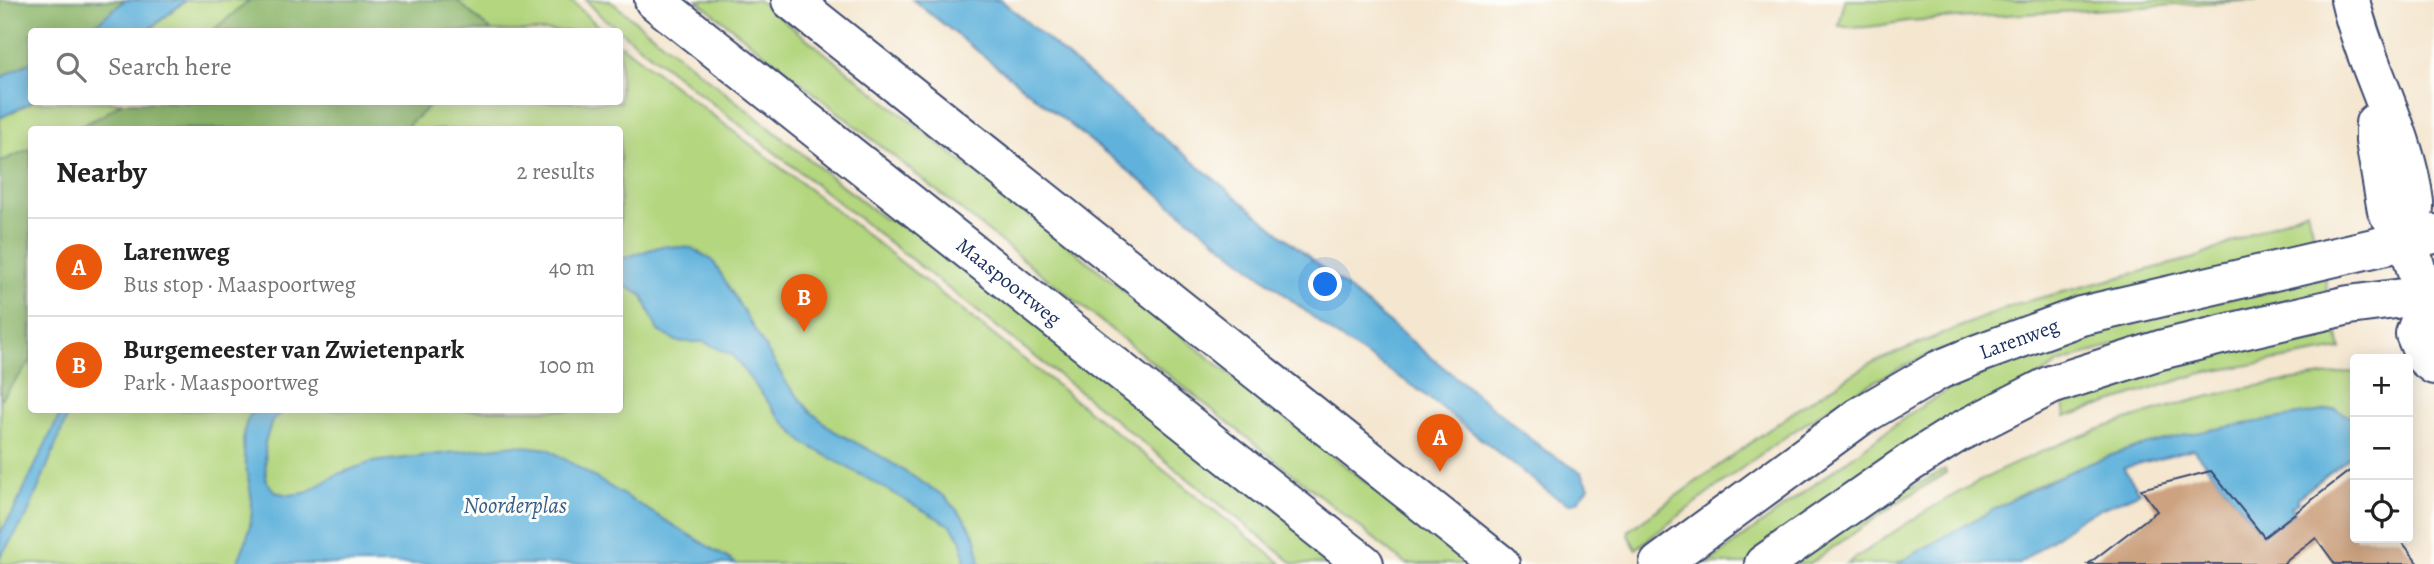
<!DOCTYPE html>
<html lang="en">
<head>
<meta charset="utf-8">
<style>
	body { margin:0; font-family:Alegreya,serif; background:#f6f6f6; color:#222 }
	.controls { position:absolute; right:21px; bottom:21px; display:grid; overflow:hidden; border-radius:7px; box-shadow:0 4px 18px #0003 }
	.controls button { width:63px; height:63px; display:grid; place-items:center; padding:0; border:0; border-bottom:2px solid #e0e0e0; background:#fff; color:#222; font:35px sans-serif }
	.you { position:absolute; left:1326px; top:285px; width:24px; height:24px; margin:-18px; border:5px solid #fff; border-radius:50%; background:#1a73e8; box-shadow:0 0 0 10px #1a73e833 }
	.badge { display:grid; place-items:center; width:46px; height:46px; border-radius:50%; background:#ea580c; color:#fff; font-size:23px; font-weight:700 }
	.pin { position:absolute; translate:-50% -58px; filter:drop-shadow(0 2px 4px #0008) }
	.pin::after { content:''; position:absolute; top:37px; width:24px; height:21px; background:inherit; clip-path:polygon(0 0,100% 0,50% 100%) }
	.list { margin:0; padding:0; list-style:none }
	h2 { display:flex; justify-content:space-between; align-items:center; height:91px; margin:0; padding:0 28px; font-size:30px }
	h2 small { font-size:23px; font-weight:400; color:#767676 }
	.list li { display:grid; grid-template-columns:46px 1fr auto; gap:21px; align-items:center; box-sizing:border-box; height:98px; padding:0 28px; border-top:2px solid #e0e0e0 }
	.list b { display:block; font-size:26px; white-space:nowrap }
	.list p { margin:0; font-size:23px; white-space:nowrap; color:#767676 }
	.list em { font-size:23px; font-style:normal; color:#767676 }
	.icon { flex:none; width:38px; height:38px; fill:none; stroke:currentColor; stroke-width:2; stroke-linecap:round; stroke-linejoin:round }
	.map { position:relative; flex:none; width:2434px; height:564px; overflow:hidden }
	.search { position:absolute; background:#fff; box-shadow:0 4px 18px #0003; left:28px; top:28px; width:595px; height:77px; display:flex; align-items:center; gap:18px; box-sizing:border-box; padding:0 24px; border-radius:7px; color:#767676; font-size:26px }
	.panel { position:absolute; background:#fff; box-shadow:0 4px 18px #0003; left:28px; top:126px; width:595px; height:287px; border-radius:7px }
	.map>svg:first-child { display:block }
	.green { fill:#b3d67e; stroke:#67826e; stroke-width:2; fill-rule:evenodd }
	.forest { fill:#8eb76d; stroke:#547366; stroke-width:2 }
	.water { fill:#61b2dc; stroke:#3e709d; stroke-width:2 }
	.building { fill:#cca280 }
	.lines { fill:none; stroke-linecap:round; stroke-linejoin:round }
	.minor-casing { stroke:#3c4a6f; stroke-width:42 }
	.major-casing { stroke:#3c4a6f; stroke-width:42 }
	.minor { stroke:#fff; stroke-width:38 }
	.major { stroke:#fff; stroke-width:38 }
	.labels { text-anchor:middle; stroke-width:6; stroke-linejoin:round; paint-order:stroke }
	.street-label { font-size:21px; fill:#1b2f5e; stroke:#fdfcf7 }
	.water-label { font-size:23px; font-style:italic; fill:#345d8a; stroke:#fdfcf7 }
</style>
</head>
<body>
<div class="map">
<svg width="2434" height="564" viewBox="0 0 2434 564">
	<rect width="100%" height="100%" fill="#fdfcf7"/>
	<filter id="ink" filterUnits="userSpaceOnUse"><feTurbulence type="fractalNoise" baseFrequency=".0143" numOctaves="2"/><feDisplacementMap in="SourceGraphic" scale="14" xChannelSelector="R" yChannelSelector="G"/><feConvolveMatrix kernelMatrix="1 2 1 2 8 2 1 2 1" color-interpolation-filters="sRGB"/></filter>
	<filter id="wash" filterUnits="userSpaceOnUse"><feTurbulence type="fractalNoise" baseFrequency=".00686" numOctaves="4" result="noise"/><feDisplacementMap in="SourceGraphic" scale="28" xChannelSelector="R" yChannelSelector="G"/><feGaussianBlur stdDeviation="1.57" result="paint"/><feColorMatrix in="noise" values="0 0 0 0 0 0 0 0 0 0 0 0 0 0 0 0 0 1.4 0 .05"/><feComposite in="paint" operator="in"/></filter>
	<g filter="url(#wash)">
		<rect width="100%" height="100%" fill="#f4e6cf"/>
		<!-- green -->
		<g class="green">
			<polygon points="186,0 566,0 574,3 603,31 147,32"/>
			<polygon points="586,0 609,0 883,218 925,229 1346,564 1294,564 1079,391 601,16"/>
			<polygon points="697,0 758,0 1469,564 1406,564"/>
			<path d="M1845,0H2258L1907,21C1883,25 1863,30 1839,26Z"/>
			<path d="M620,44L828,204L1282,564H0V118L32,102H620ZM32,130H620V410H32Z"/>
			<path d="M2307,210L2316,249L1930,354C1822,402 1729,477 1636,549L1628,535L1629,530L1799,408L1871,363L2016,304L2198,257Z"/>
			<polygon points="2325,276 2327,292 2129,340 2059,363 1751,564 1707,564 1911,413 1948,390 1993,367 2068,335"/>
			<path d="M2336,327L2341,349L2198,374L2065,417L2063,402C2152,368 2244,349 2336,327Z"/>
			<path d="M2349,372L2355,373V419L2334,409L2196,433L2130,449L2044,482L1896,564H1847C1879,542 1911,519 1945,500C2031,450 2126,416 2223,393C2264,383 2307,379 2349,372Z"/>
			<polygon points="1945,469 1946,473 1900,501 1809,564 1783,564 1906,478 1913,487"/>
		</g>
		<!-- forest -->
		<g class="forest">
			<polygon points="0,0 125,0 100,21 82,31 32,32 31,62 0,78"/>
			<polygon points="250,0 456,0 492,31 212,31"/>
			<polygon points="122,102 434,102 409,124 409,129 74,129 102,116"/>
			<polygon points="31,148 31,361 0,400 0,162"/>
		</g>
		<!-- water -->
		<g class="water">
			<polygon points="125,0 186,0 147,31 82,31 100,21"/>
			<polygon points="913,0 1001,0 1141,119 1543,449 1582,473 1589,487 1578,501 1569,504 1551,494 1416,388 1338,337"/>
			<polygon points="31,62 32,102 0,118 0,78"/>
			<polygon points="662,246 692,248 713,261 788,385 810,411 834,431 879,455 944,496 965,519 976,538 980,564 965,564 962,541 951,526 804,443 781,419 732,355 704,342 678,342 658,331 642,295 623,285 620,286 620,259"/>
			<path d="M2335,409L2355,418V453L2296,499L2298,502L2291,508L2295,512L2263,535L2193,449L2123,468L2140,492L2082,517L2019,564H1896C1972,522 2047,475 2130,449C2197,429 2267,421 2335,409Z"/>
			<polygon points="62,410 70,410 27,516 0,557 0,533 13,512"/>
			<path d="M253,410H285L272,421L265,442L266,480L275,492L289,495L305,493L338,474L372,462L515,445L548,449L737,564H236C245,548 252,525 252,506C251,474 232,438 253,410Z"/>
		</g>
		<g id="blocks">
			<!-- building -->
			<polygon class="building" points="2355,470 2355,538 2399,538 2419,564 2335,564 2316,538 2284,563 2285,564 2088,564 2157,511 2141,489 2211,471 2264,537 2348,472"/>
		</g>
	</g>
	<g filter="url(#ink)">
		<use href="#blocks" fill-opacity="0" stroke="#3c4a6f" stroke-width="2"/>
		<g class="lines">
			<defs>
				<g id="minor">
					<path d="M2350,0C2366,68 2406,134 2414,202C2415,214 2410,228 2408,240"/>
					<polyline points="2375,123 2375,141 2387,211 2408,240 2426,305 2434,313"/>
					<polyline points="2426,305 2415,334 2425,358 2434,365"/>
					<path id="s1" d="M1659,564L1859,417L1939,370L1980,353L2081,316L2434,234"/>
					<polyline points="1764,564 1911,462 1957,433 2051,385 2160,350 2225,334 2349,305 2434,294"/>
				</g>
				<g id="major">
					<path id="s2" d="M654,0L1364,564"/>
					<polyline points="791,0 1500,564"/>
				</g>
			</defs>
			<!-- minor casing -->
			<use href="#minor" class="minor-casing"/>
			<!-- major casing -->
			<use href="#major" class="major-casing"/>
			<!-- minor -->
			<use href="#minor" class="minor"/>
			<!-- major -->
			<use href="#major" class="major"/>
		</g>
	</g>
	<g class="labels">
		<!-- street labels -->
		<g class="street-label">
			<text dy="7" stroke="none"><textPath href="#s2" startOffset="453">Maaspoortweg</textPath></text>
			<text dy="7" stroke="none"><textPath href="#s1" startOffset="427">Larenweg</textPath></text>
		</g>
		<!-- water labels -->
		<g class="water-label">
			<text x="515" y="513">Noorderplas</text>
		</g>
	</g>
</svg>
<div class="controls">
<button>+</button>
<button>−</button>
<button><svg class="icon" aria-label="locate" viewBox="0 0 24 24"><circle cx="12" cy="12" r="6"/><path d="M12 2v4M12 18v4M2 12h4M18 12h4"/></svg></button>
</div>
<div class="you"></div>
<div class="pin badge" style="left:1440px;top:472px">A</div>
<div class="pin badge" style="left:804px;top:332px">B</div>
<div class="search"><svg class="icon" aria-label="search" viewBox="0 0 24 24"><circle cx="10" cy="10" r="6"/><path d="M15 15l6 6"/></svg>Search here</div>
<section class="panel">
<h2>Nearby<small>2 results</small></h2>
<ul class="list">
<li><span class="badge">A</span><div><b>Larenweg</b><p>Bus stop · Maaspoortweg</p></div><em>40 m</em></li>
<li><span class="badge">B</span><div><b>Burgemeester van Zwietenpark</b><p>Park · Maaspoortweg</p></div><em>100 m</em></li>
</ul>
</section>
</div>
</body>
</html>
